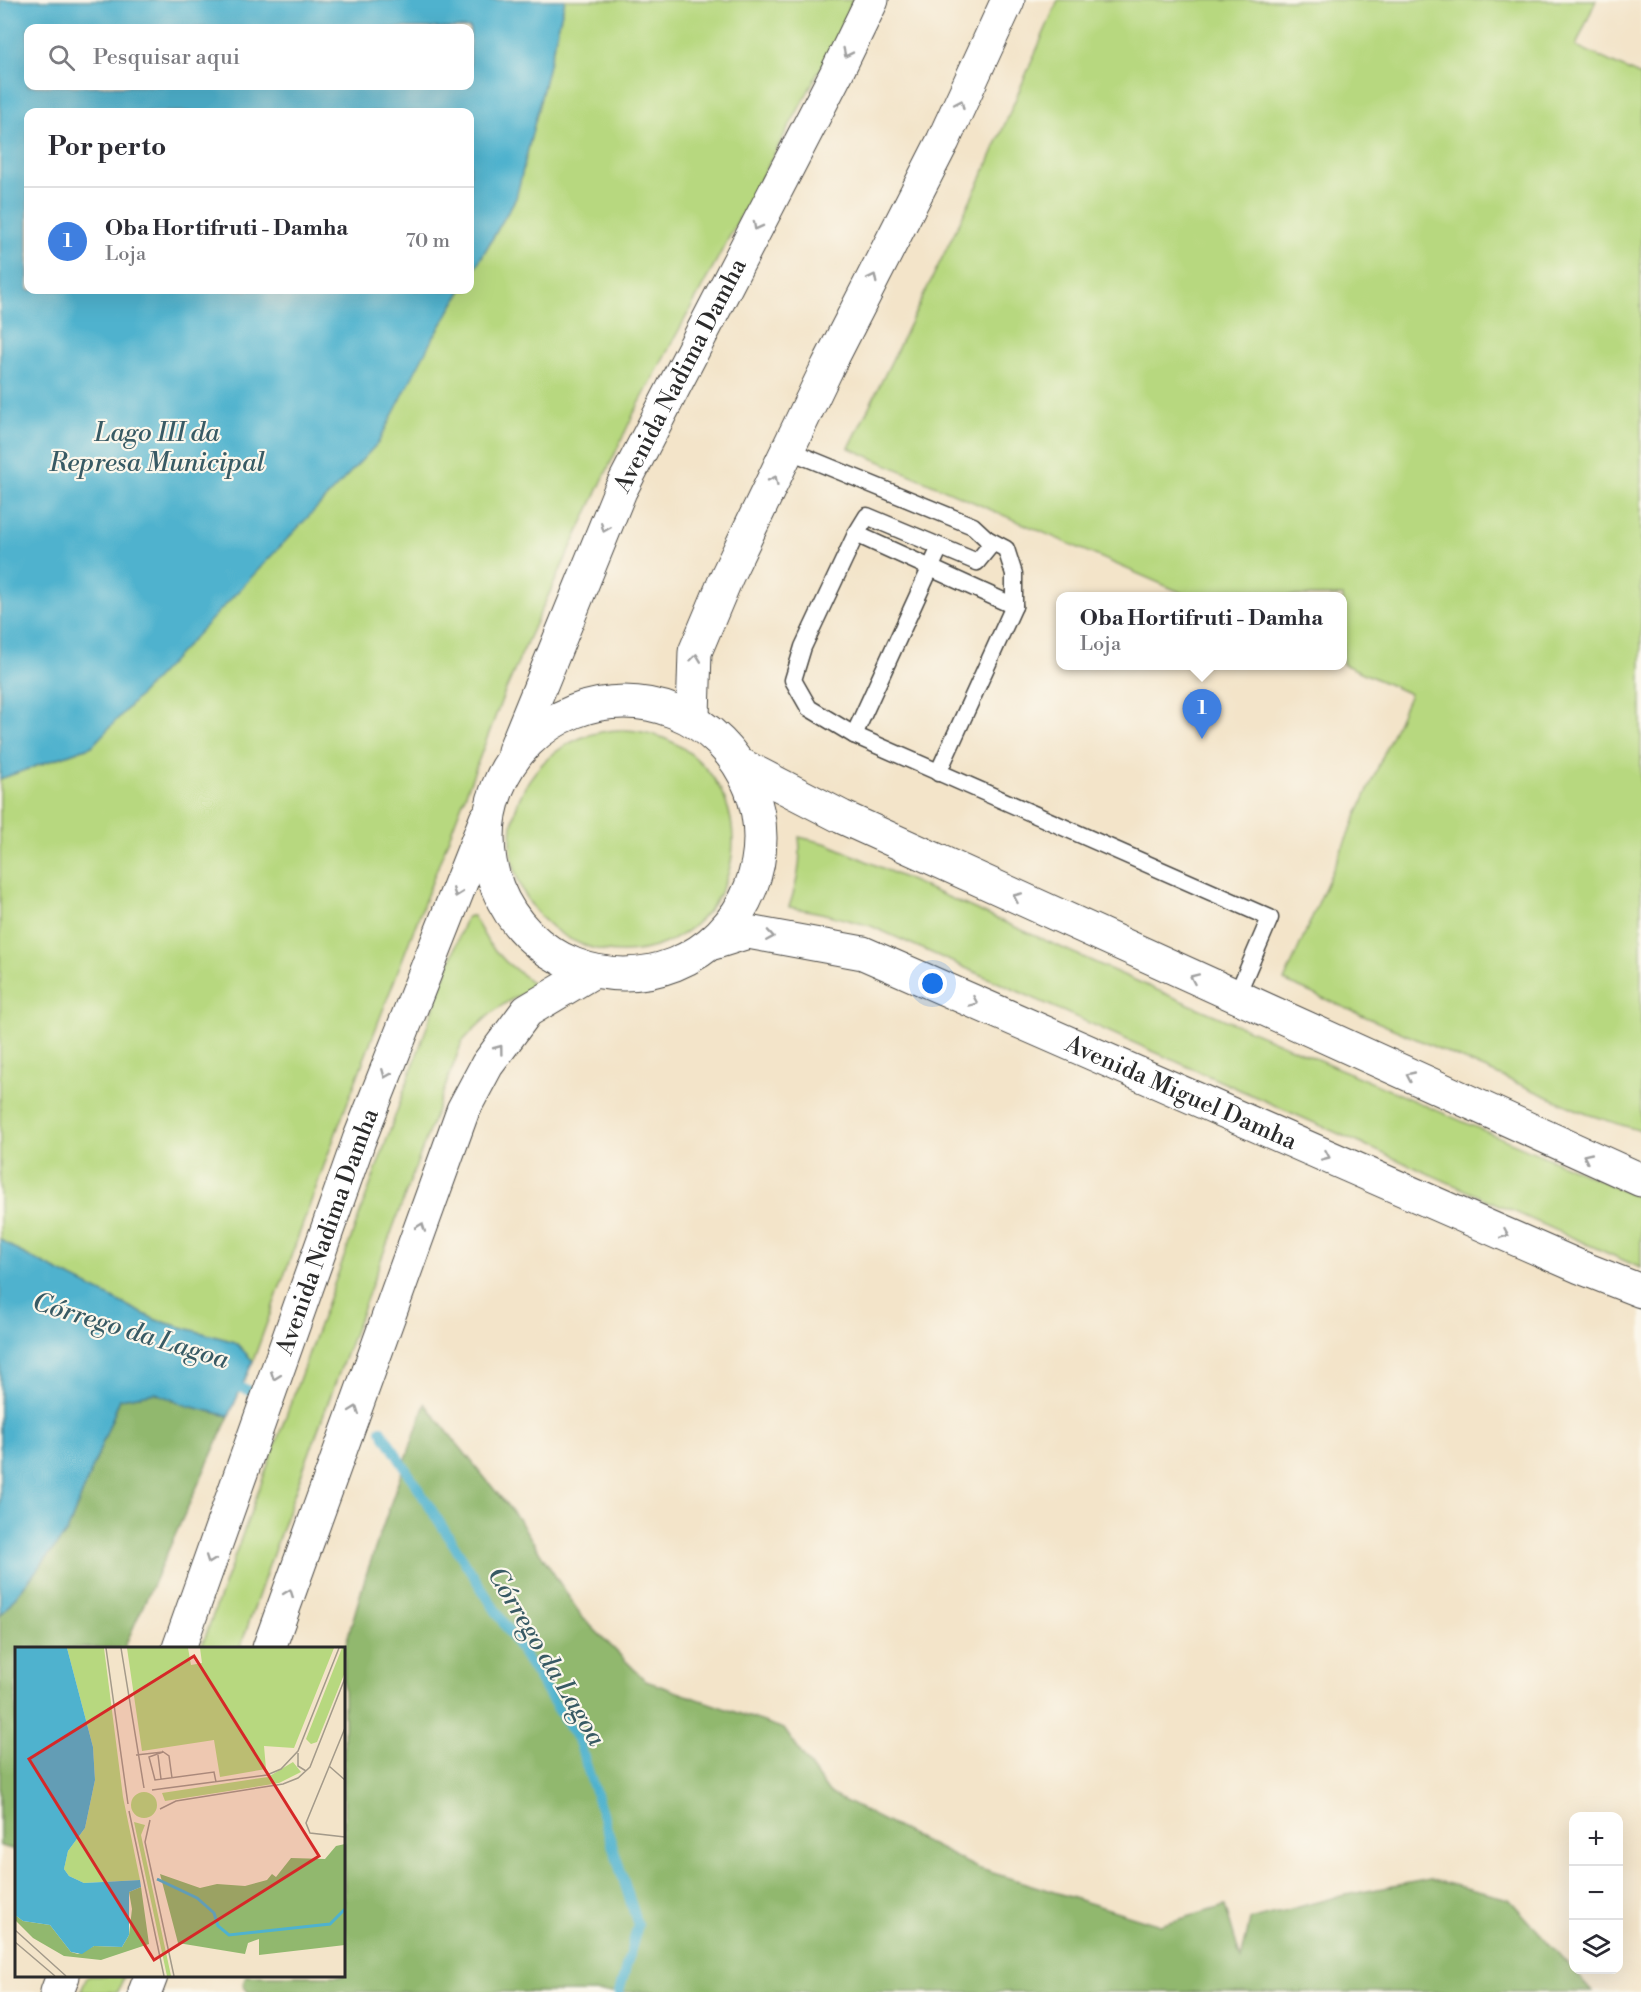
<!DOCTYPE html>
<html lang="pt">
<head>
<meta charset="utf-8">
<style>
	body { margin:0; font-family:"Libre Bodoni",serif; background:#f7f7f7; color:#2b2b33 }
	.controls { position:absolute; right:18px; bottom:18px; display:grid; overflow:hidden; border-radius:12px; box-shadow:0 6px 24px #0002 }
	.controls button { width:54px; height:54px; display:grid; place-items:center; padding:0; border:0; border-bottom:2px solid #e1e1e2; background:#fff; color:#2b2b33; font:30px sans-serif }
	.you { position:absolute; left:933px; top:984px; width:21px; height:21px; margin:-15px; border:4px solid #fff; border-radius:50%; background:#1a73e8; box-shadow:0 0 0 9px #1a73e833 }
	.badge { display:grid; place-items:center; width:39px; height:39px; border-radius:50%; background:#0b8043; color:#fff; font-size:20px; font-weight:700 }
	.pin { position:absolute; translate:-50% -50px; filter:drop-shadow(0 2px 3px #0008) }
	.pin::after { content:''; position:absolute; top:32px; width:21px; height:18px; background:inherit; clip-path:polygon(0 0,100% 0,50% 100%) }
	.popup { position:absolute; left:1056px; top:592px; width:291px; height:78px; box-sizing:border-box; display:grid; place-content:center; border-radius:12px; background:#fff; filter:drop-shadow(0 2px 4px #0005); font-size:20px; white-space:nowrap; color:#7c7c81 }
	.popup b { font-size:22px; color:#2b2b33 }
	.popup::after { content:''; position:absolute; left:50%; top:100%; margin-left:-12px; border:12px solid transparent; border-top-color:#fff }
	.list { margin:0; padding:0; list-style:none }
	h2 { display:flex; justify-content:space-between; align-items:center; height:78px; margin:0; padding:0 24px; font-size:26px }
	h2 small { font-size:20px; font-weight:400; color:#7c7c81 }
	.list li { display:grid; grid-template-columns:39px 1fr auto; gap:18px; align-items:center; box-sizing:border-box; height:108px; padding:0 24px; border-top:2px solid #e1e1e2 }
	.list b { display:block; font-size:22px; white-space:nowrap }
	.list p { margin:0; font-size:20px; white-space:nowrap; color:#7c7c81 }
	.list em { font-size:20px; font-style:normal; color:#7c7c81 }
	.icon { flex:none; width:33px; height:33px; fill:none; stroke:currentColor; stroke-width:2; stroke-linecap:round; stroke-linejoin:round }
	.map { position:relative; flex:none; width:1641px; height:1992px; overflow:hidden }
	.search { position:absolute; background:#fff; box-shadow:0 6px 24px #0002; left:24px; top:24px; width:450px; height:66px; display:flex; align-items:center; gap:15px; box-sizing:border-box; padding:0 21px; border-radius:12px; color:#7c7c81; font-size:22px }
	.panel { position:absolute; background:#fff; box-shadow:0 6px 24px #0002; left:24px; top:108px; width:450px; height:186px; border-radius:12px }
	.map>svg:first-child { display:block }
	.green { fill:#b7d87f; stroke:#718255; stroke-width:1.5 }
	.forest { fill:#91b86e; stroke:#5e724c; stroke-width:1.5 }
	.water { fill:#4fb2ce; stroke:#3d6e7c; stroke-width:1.5; fill-rule:evenodd }
	.lines { fill:none; stroke-linecap:round; stroke-linejoin:round }
	.stream { stroke:#4fb2ce; stroke-width:10 }
	.lane-casing { stroke:#494743; stroke-width:19 }
	.primary-casing { stroke:#494743; stroke-width:35 }
	.lane { stroke:#fff; stroke-width:16 }
	.primary { stroke:#fff; stroke-width:33 }
	.oneway { stroke:#a0a0a0 }
	.labels { text-anchor:middle; stroke-width:4.5; stroke-linejoin:round; paint-order:stroke }
	.street-label { font-size:24px; fill:#2b2b2b; stroke:#fbf7ec }
	.water-label { font-size:26px; font-style:italic; fill:#385a64; stroke:#fbf7ec }
	.inset-river { fill:none; stroke:#4fb2ce; stroke-width:3 }
	.inset-road { fill:none; stroke:#a39a8a; stroke-width:1.5 }
	.view { fill:#d62828; fill-opacity:0.15; stroke:#d62828; stroke-width:3 }
	.inset-edge { fill:none; stroke:#2b2b2b; stroke-width:3 }
</style>
</head>
<body>
<div class="map">
<svg width="1641" height="1992" viewBox="0 0 1641 1992">
	<rect width="100%" height="100%" fill="#fbf7ec"/>
	<filter id="ink" filterUnits="userSpaceOnUse"><feTurbulence type="fractalNoise" baseFrequency=".0167" numOctaves="2"/><feDisplacementMap in="SourceGraphic" scale="12" xChannelSelector="R" yChannelSelector="G"/><feConvolveMatrix kernelMatrix="1 2 1 2 8 2 1 2 1" color-interpolation-filters="sRGB"/></filter>
	<filter id="wash" filterUnits="userSpaceOnUse"><feTurbulence type="fractalNoise" baseFrequency=".008" numOctaves="4" result="noise"/><feDisplacementMap in="SourceGraphic" scale="24" xChannelSelector="R" yChannelSelector="G"/><feGaussianBlur stdDeviation="1.35" result="paint"/><feColorMatrix in="noise" values="0 0 0 0 0 0 0 0 0 0 0 0 0 0 0 0 0 1.4 0 .05"/><feComposite in="paint" operator="in"/></filter>
	<g filter="url(#wash)">
		<rect width="100%" height="100%" fill="#f3e4c9"/>
		<!-- green -->
		<g class="green">
			<polygon points="565,0 853,0 830,51 634,413 534,626 504,694 337,1130 253,1361 235,1342 156,1320 18,1251 0,1239 0,779 92,746 429,345 462,290 470,290 470,277 516,198"/>
			<polygon points="1058,0 1596,0 1576,46 1641,76 1641,1131 1587,1114 1284,981 1410,694 1343,664 1343,596 1189,596 849,448 986,168"/>
			<circle cx="622" cy="841" r="111"/>
			<path d="M799,837L828,844L1184,1002L1641,1198V1268L871,926L821,913L789,907C797,883 802,862 799,837Z"/>
			<path d="M470,916H473L489,944L506,962L539,988C509,996 482,1019 462,1042L293,1497L240,1648H201L377,1167L461,931L466,918Z"/>
			<polygon points="87,1976 124,1976 118,1992 81,1992"/>
		</g>
		<!-- forest -->
		<g class="forest">
			<polygon points="156,1393 188,1406 229,1416 124,1648 16,1648 16,1850 0,1846 0,1616 67,1532 120,1399"/>
			<polygon points="425,1404 519,1520 581,1616 646,1681 784,1729 829,1793 977,1868 1160,1925 1225,1906 1241,1960 1250,1920 1336,1897 1430,1879 1509,1899 1593,1992 248,1992 243,1984 246,1976 344,1976 344,1650 366,1575"/>
		</g>
		<!-- water -->
		<g class="water">
			<path d="M0,0H565L516,198L470,277V112H28V290H462L429,345L378,443L92,746L0,779ZM28,28H470V86H28Z"/>
			<polygon points="0,1239 18,1251 156,1320 235,1342 253,1361 229,1416 188,1406 156,1393 120,1399 67,1532 0,1616"/>
		</g>
		<g class="lines">
			<!-- stream -->
			<g class="stream">
				<polyline points="228,1384 248,1390"/>
				<polyline points="381,1430 579,1742 638,1925 619,1992"/>
			</g>
		</g>
	</g>
	<g filter="url(#ink)">
		<g class="lines">
			<defs>
				<g id="lane">
					<polyline points="788,450 973,526 987,539 990,546 977,562 867,516 856,534 803,647 793,680 809,708 854,735 1270,918 1236,997"/>
					<polyline points="856,534 1014,606"/>
					<polyline points="854,735 940,547"/>
					<polyline points="938,773 1014,606 1014,574 1006,549 987,539"/>
				</g>
				<g id="primary">
					<circle cx="624" cy="838" r="136"/>
					<polyline points="693,716 695,652 727,576 828,366 943,141 1008,0"/>
					<path id="s1" d="M514,751L620,491L836,74L872,0"/>
					<polyline points="743,766 842,817 1641,1180"/>
					<path id="s2" d="M713,943L748,932L863,953L1580,1267L1641,1291"/>
					<path id="s3" d="M179,1648L359,1140L486,819"/>
					<polyline points="269,1648 463,1110 487,1065 527,1011 594,971"/>
					<polyline points="57,1992 63,1976"/>
					<polyline points="145,1992 151,1976"/>
				</g>
			</defs>
			<!-- lane casing -->
			<use href="#lane" class="lane-casing"/>
			<!-- primary casing -->
			<use href="#primary" class="primary-casing"/>
			<!-- lane -->
			<use href="#lane" class="lane"/>
			<!-- primary -->
			<use href="#primary" class="primary"/>
		</g>
		<!-- one-way arrows -->
		<defs><path id="oneway-chevron" d="M-2-3.5L2.5 0L-2 3.5" fill="none" stroke-width="1.6" stroke-linecap="round" stroke-linejoin="round" transform="scale(1.5)"/></defs>
		<g class="oneway">
			<use href="#oneway-chevron" transform="translate(847 53) rotate(116)"/>
			<use href="#oneway-chevron" transform="translate(960 104) rotate(-65)"/>
			<use href="#oneway-chevron" transform="translate(757 226) rotate(118)"/>
			<use href="#oneway-chevron" transform="translate(873 278) rotate(-63)"/>
			<use href="#oneway-chevron" transform="translate(774 480) rotate(-64)"/>
			<use href="#oneway-chevron" transform="translate(605 528) rotate(112)"/>
			<use href="#oneway-chevron" transform="translate(696 658) rotate(-83)"/>
			<use href="#oneway-chevron" transform="translate(457 893) rotate(111)"/>
			<use href="#oneway-chevron" transform="translate(1017 897) rotate(-156)"/>
			<use href="#oneway-chevron" transform="translate(770 936) rotate(9)"/>
			<use href="#oneway-chevron" transform="translate(1194 978) rotate(-156)"/>
			<use href="#oneway-chevron" transform="translate(974 1002) rotate(24)"/>
			<use href="#oneway-chevron" transform="translate(499 1049) rotate(-53)"/>
			<use href="#oneway-chevron" transform="translate(386 1074) rotate(112)"/>
			<use href="#oneway-chevron" transform="translate(1410 1076) rotate(-155)"/>
			<use href="#oneway-chevron" transform="translate(1326 1156) rotate(24)"/>
			<use href="#oneway-chevron" transform="translate(1587 1157) rotate(-155)"/>
			<use href="#oneway-chevron" transform="translate(421 1227) rotate(-70)"/>
			<use href="#oneway-chevron" transform="translate(1505 1234) rotate(24)"/>
			<use href="#oneway-chevron" transform="translate(275 1376) rotate(110)"/>
			<use href="#oneway-chevron" transform="translate(355 1410) rotate(-70)"/>
			<use href="#oneway-chevron" transform="translate(210 1560) rotate(110)"/>
			<use href="#oneway-chevron" transform="translate(289 1593) rotate(-70)"/>
		</g>
	</g>
	<g class="labels">
		<!-- street labels -->
		<g class="street-label">
			<text dy="8" stroke="none"><textPath href="#s1" startOffset="411">Avenida Nadima Damha</textPath></text>
			<text dy="8" stroke="none"><textPath href="#s2" startOffset="501">Avenida Miguel Damha</textPath></text>
			<text dy="8" stroke="none"><textPath href="#s3" startOffset="442">Avenida Nadima Damha</textPath></text>
		</g>
		<!-- water labels -->
		<g class="water-label">
			<text x="157" y="441">Lago III da<tspan x="157" dy="30">Represa Municipal</tspan></text>
			<text transform="translate(131 1330) rotate(17)" y="9">Córrego da Lagoa</text>
			<text transform="translate(547 1656) rotate(59)" y="9">Córrego da Lagoa</text>
		</g>
	</g>
	<!-- overview -->
	<g transform="translate(15 1647)">
		<rect width="330" height="330" fill="#f3e4c9"/>
		<path d="M52,1H89L108,150L125,233L69,236L54,229L49,222L53,204L70,181L80,133L78,100ZM112,1H173L176,18L187,16L185,1H319L279,101L249,99L251,122L205,130L199,93L127,104ZM327,1H330V25L302,95L296,97L291,92ZM278,115L286,125L264,136L150,154L147,146L253,130ZM116 158a13 13 0 1 1 26 0a13 13 0 1 1-26 0ZM119,175L130,178L126,188L156,329H152Z" fill="#b7d87f"/>
		<path d="M330,197V298L244,308V292L233,296L230,307L163,296L145,227L185,241L202,237L230,239L252,233L257,227L261,230L276,211L310,212L321,199ZM126,240L134,297L86,313L49,309L18,291L0,273V268L8,274L35,278L56,305L63,307L79,299L107,300L114,288L117,262L114,245Z" fill="#91b86e"/>
		<path d="M0,1H52L78,100L80,133L70,181L53,204L49,222L54,229L69,236L125,233L126,240L114,245V288L107,300L79,299L67,307L56,305L35,278L8,274L0,268Z" fill="#4fb2ce"/>
		<path class="inset-river" d="M142,232L182,251L199,266L203,279L214,288L315,277L330,262"/>
		<path class="inset-road" d="M91,1L113,157M106,1L129,141M330,81L291,176L295,186L330,190M147,104L154,109L157,131M283,106V119L291,124M121,108L148,105L134,110L140,133L199,125L201,135M143,108L146,132M314,119L330,133M137,143L252,128L266,122L283,104L324,1M145,162L161,154L268,137L283,131L295,120L330,31M114,164L149,329M135,173L130,195L159,329M0,283L51,329M0,295L40,329"/>
		<path class="view" d="M179,9L304,209L139,313L14,112Z"/>
		<rect width="330" height="330" class="inset-edge"/>
	</g>
</svg>
<div class="controls">
<button>+</button>
<button>−</button>
<button><svg class="icon" aria-label="layers" viewBox="0 0 24 24"><path d="M12 4l9 5-9 5-9-5zM3 14l9 5 9-5"/></svg></button>
</div>
<div class="you"></div>
<div class="pin badge" style="left:1202px;top:739px;background:#3f7fe0">1</div>
<div class="popup"><b>Oba Hortifruti - Damha</b>Loja</div>
<div class="search"><svg class="icon" aria-label="search" viewBox="0 0 24 24"><circle cx="10" cy="10" r="6"/><path d="M15 15l6 6"/></svg>Pesquisar aqui</div>
<section class="panel">
<h2>Por perto<small></small></h2>
<ul class="list">
<li><span class="badge" style="background:#3f7fe0">1</span><div><b>Oba Hortifruti - Damha</b><p>Loja</p></div><em>70 m</em></li>
</ul>
</section>
</div>
</body>
</html>
